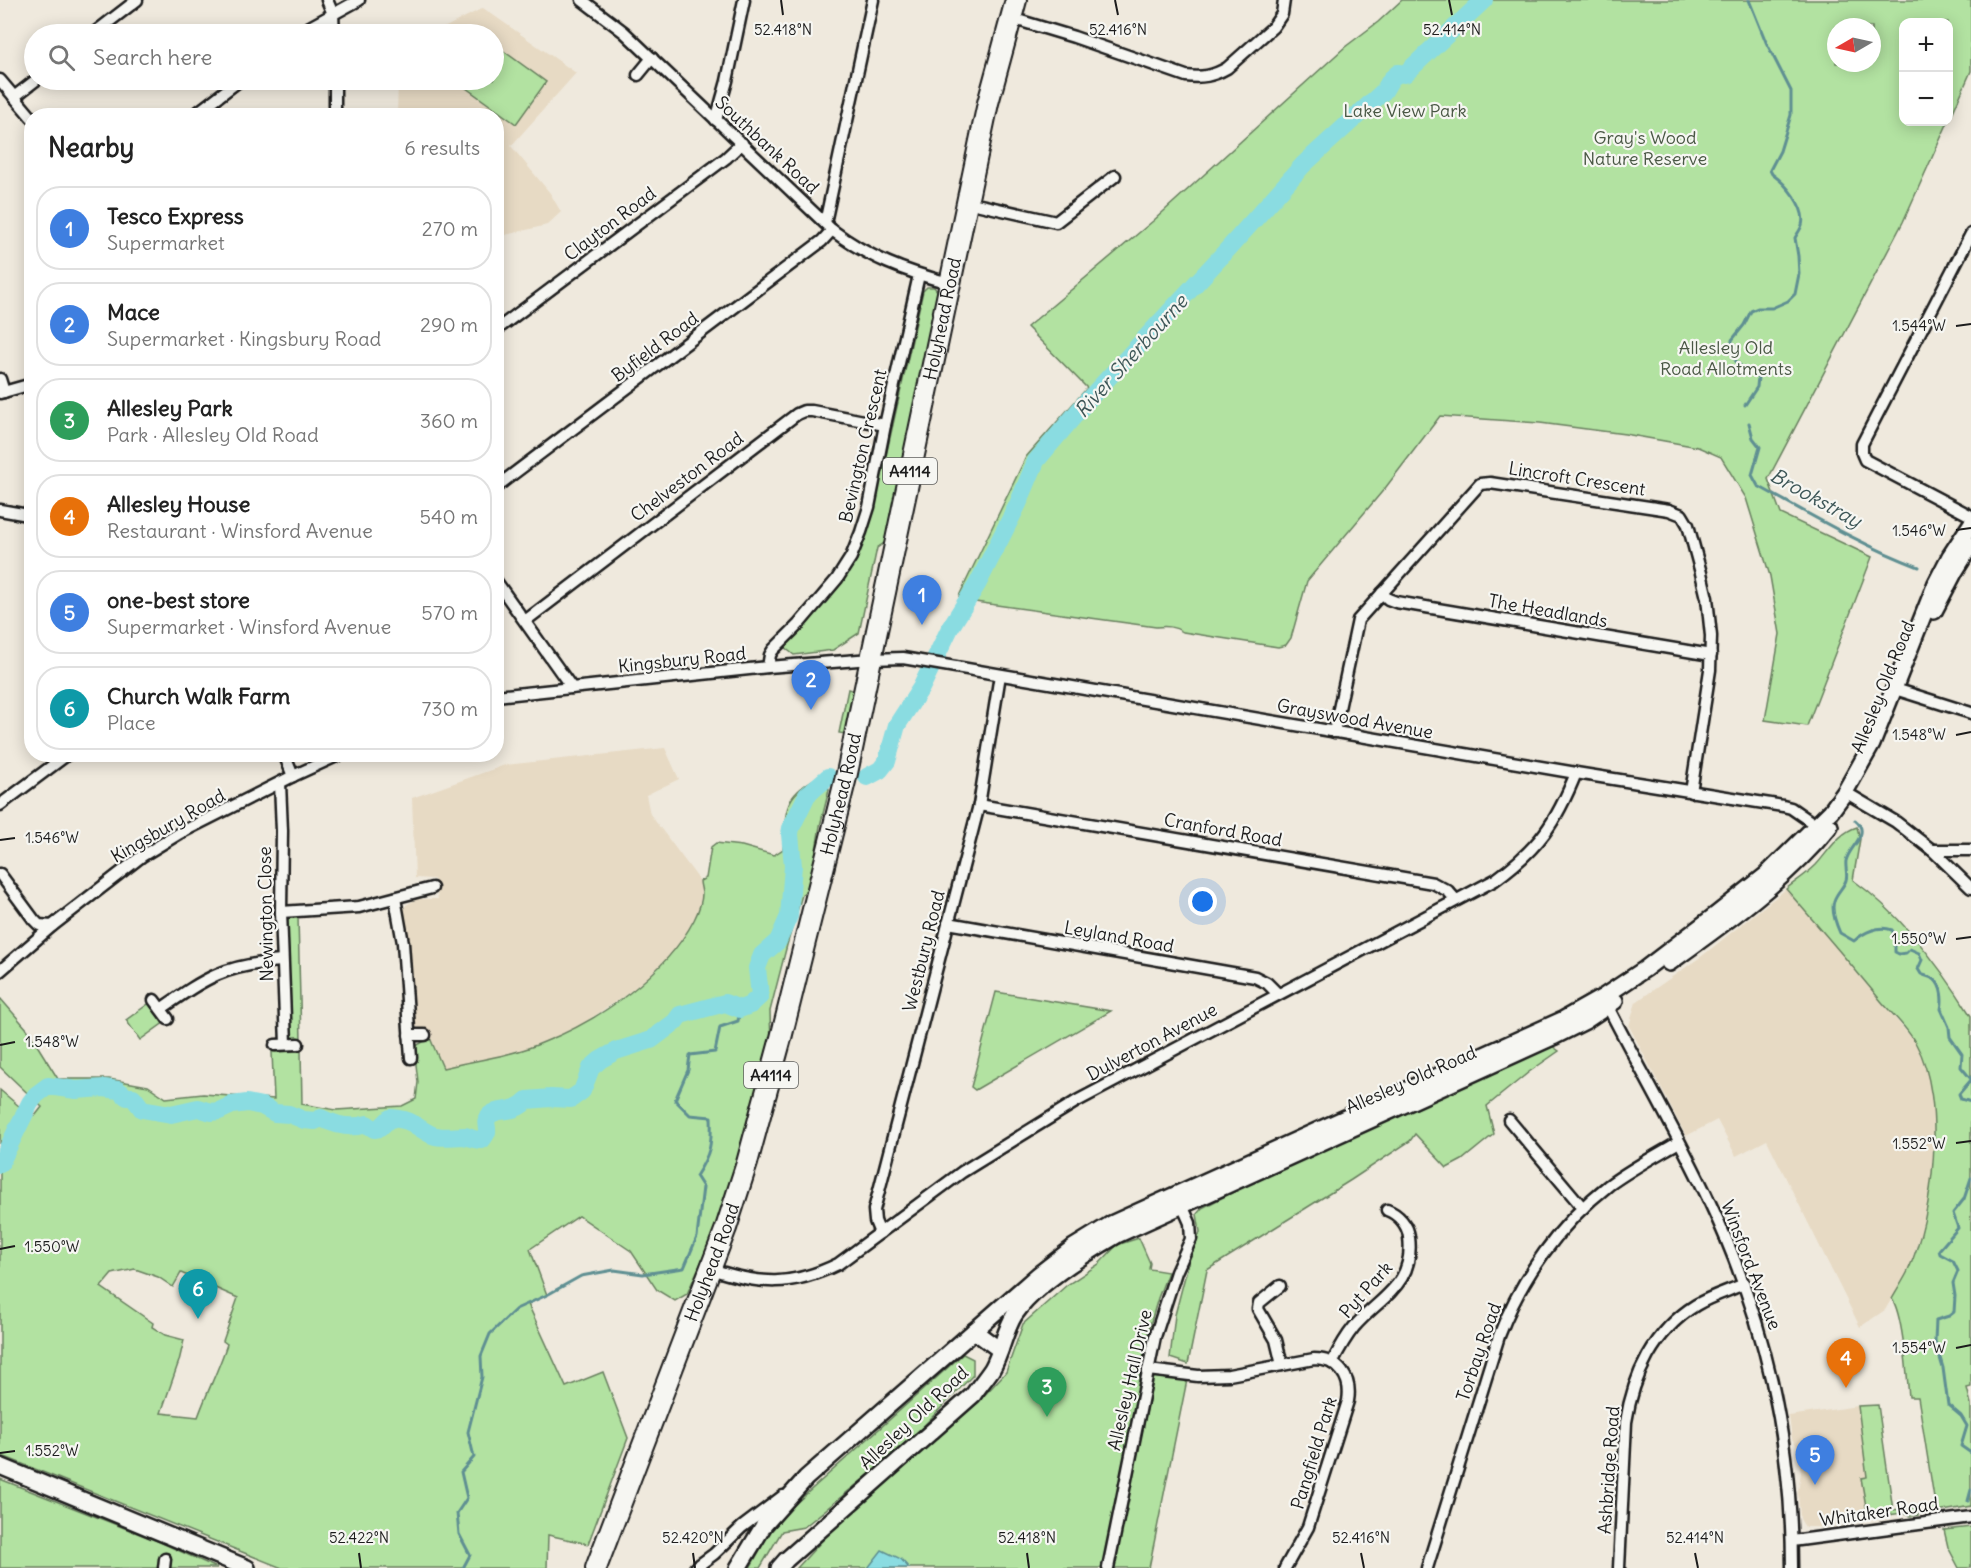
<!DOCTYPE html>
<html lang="en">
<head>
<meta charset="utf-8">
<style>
	body { margin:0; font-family:Delius,sans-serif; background:#f6f6f6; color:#222 }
	.controls { position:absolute; right:18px; top:18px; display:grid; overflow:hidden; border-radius:12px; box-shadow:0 3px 15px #0003 }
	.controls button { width:54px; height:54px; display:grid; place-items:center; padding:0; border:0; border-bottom:2px solid #e0e0e0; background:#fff; color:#222; font:30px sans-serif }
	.compass { position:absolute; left:1827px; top:18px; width:54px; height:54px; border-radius:50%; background:#fff; box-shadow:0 3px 15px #0003; rotate:261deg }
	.you { position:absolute; left:1203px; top:902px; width:21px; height:21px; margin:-15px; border:4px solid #fff; border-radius:50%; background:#1a73e8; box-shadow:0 0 0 9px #1a73e833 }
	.badge { display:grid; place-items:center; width:39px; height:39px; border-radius:50%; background:#d93025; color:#fff; font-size:20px; font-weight:700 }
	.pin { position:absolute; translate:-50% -50px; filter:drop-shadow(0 2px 3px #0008) }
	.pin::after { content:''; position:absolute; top:32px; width:21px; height:18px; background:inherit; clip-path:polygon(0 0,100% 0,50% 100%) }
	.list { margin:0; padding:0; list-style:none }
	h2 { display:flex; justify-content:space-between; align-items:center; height:78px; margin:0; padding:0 24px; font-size:26px }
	h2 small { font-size:20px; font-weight:400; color:#767676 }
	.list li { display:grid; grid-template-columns:39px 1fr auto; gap:18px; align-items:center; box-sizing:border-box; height:84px; margin:0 12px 12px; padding:0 12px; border:2px solid #e0e0e0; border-radius:24px }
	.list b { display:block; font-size:22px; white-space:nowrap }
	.list p { margin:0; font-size:20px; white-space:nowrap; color:#767676 }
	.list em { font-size:20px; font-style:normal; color:#767676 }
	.icon { flex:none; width:33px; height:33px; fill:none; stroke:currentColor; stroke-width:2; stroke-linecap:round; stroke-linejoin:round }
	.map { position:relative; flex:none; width:1971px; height:1568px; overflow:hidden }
	.search { position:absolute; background:#fff; box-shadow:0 3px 15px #0003; left:24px; top:24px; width:480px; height:66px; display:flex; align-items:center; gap:15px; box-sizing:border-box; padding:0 21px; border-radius:33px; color:#767676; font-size:22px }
	.panel { position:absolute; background:#fff; box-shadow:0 3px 15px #0003; left:24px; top:108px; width:480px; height:654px; border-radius:24px }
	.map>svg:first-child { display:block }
	.built { fill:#e7dac4 }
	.green { fill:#b2e2a1; stroke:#677f5e; stroke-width:1.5; fill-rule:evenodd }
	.water { fill:#8adce1; stroke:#5e8f92; stroke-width:1.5 }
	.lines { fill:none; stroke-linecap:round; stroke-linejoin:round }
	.stream { stroke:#5e8f92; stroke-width:3 }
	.river { stroke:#8adce1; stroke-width:18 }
	.street-casing { stroke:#1c1c1c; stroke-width:15 }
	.secondary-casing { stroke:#1c1c1c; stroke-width:20 }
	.highway-casing { stroke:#1c1c1c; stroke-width:24 }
	.street { stroke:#f6f6f2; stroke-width:10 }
	.secondary { stroke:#f6f6f2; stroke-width:15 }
	.highway { stroke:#f6f6f2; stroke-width:20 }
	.ticks { fill:none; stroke:#1c1c1c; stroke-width:2 }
	.labels { text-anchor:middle; stroke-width:4.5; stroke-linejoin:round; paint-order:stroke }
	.shield { fill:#f6f6f2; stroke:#5d5d5c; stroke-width:1.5 }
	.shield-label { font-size:16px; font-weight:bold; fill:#1c1c1c }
	.park-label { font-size:18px; fill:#495744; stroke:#f6f6f2 }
	.street-label { font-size:18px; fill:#1c1c1c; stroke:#f6f6f2 }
	.water-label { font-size:20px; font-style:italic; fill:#3d5657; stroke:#f6f6f2 }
	.ticks-label { font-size:15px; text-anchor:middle; fill:#1c1c1c; stroke:#f6f6f2; stroke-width:4.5; stroke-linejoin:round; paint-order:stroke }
</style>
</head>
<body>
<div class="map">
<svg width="1971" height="1568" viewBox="0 0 1971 1568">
	<rect width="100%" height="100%" fill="#efe9dd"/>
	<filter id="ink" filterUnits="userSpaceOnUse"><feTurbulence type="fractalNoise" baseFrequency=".0167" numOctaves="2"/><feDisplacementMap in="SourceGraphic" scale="12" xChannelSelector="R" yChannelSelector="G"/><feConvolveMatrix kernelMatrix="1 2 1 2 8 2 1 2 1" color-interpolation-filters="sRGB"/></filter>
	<g filter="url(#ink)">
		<!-- built -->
		<g class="built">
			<polygon points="483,8 576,73 511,146 550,193 561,212 547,225 497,237 496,116 397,116 398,80 494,80 494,34 432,34"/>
			<polygon points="665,748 679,779 646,795 650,814 700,881 702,895 699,909 689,929 672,954 648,977 627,994 581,1025 544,1042 505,1056 443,1068 426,1029 419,1028 412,1023 402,911 406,905 417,899 438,899 434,879 415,878 412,798 505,765"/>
			<polygon points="1786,889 1916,1043 1928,1075 1934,1107 1935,1142 1931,1186 1921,1232 1908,1271 1885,1310 1860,1327 1767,1140 1736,1156 1717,1120 1686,1136 1629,1026 1636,1002 1702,956"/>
			<polygon points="1858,1406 1867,1477 1861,1478 1868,1518 1838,1522 1833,1525 1819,1527 1805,1527 1800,1519 1798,1492 1801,1473 1798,1447 1792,1439 1789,1416"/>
		</g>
		<!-- green -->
		<g class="green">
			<path d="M1402,0H1971V71L1949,121L1948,22H1904V122H1948L1903,222L1768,479L1781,514L1872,557L1807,726L1765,720L1780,634L1770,576L1746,498L1721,457L1698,447L1625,434L1540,423L1440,416L1386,487L1307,581L1291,638L1286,645L1278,647L1183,632C1174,626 1166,626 1156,627L975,602L959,596L1026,457L1087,388L1027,327L1153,221L1345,47L1378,22ZM1836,27H1872V63H1836Z"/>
			<polygon points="494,44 546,82 516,124 455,80 494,80"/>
			<path d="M927,287H934L938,292L887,541L877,548L859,633L833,650L794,655L784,647C824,605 854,573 872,518L923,291Z"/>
			<polygon points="848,689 855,691 845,734 839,733"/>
			<path d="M823,774L829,790L820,826L810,886L802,895L787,945L770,1011L771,1047L744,1148L710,1242L687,1294L675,1301L657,1290L631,1251L579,1216L530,1249L547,1295L528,1304L566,1387L603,1372L628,1438L588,1544L548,1535L547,1568H282L0,1455V1090L20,1107L35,1116L42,1107L0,1067V998L27,1029L58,1079H109L148,1086L166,1098L203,1094L274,1099L272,1052L301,1051L302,1104L336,1110L402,1106L416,1099L418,1082L414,1047L430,1038L443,1068C477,1060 512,1056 544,1042C600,1020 666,974 694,920C698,912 702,903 702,894C702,890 700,885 700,881L706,878L711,847L716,843L742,846L774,855L783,849C786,807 783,795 823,774ZM135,1269L158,1277L173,1287L181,1273L238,1298L223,1341L227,1344C219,1369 207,1392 198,1417L161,1413L179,1361L184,1340L165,1335L152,1327L153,1323L101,1287L112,1274Z"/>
			<path d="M1857,827L1860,839L1853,880C1901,914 1940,966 1971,1016V1387L1967,1388L1971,1404V1506L1932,1513L1929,1507L1935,1504L1918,1397H1909C1907,1375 1903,1315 1892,1299C1897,1290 1903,1281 1908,1271C1934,1214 1947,1100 1916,1044C1908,1028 1892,1014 1881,1001C1850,963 1818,926 1786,889C1796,881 1807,874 1816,865C1829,851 1838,833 1857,827Z"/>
			<polygon points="291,917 298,917 301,1041 293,1038 289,1029 286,929 288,920"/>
			<polygon points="996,992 1111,1011 975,1090 971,1087"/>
			<polygon points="151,1002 165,1022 140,1040 126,1020"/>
			<polygon points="1552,1046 1559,1051 1529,1072 1487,1106 1494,1134 1462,1160 1447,1168 1415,1134 1410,1141 1351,1180 1207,1270 1188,1364 1170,1358 1175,1315 1189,1261 1200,1232 1197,1214 1202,1208 1320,1147 1472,1079"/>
			<polygon points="1139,1238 1150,1263 1149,1269 1168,1272 1158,1298 1148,1332 1103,1568 797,1568 830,1532 980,1400 1006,1372 1023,1324 1067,1285 1099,1264 1117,1245"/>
			<polygon points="963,1354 973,1359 973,1375 904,1446 804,1527 782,1531 760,1568 750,1568 776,1521"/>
			<polygon points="1154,1376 1187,1380 1149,1568 1113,1568"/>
			<polygon points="1878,1405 1893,1510 1917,1507 1918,1515 1910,1516 1902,1513 1868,1518 1861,1478 1867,1477 1858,1406"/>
			<polygon points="0,1479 160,1542 217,1568 0,1568"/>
			<polygon points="1971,1527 1971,1568 1959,1568 1948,1547 1944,1530"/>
		</g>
		<!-- water -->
		<polygon class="water" points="882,1550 901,1559 909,1568 868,1568"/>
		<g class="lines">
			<!-- stream -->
			<g class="stream">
				<path d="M1745,405L1757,387L1758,377C1738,365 1732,365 1732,340L1744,325L1751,311L1758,308H1772L1788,301L1795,294L1799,274L1798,256L1795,238C1797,234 1801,229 1802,225C1807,208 1785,183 1772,174L1770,170L1780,151L1791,115V91L1766,42L1749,0"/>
				<path d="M1749,423L1753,438L1760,447L1752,475L1758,486C1811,515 1863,546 1919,567"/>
				<path d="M1855,820C1872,834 1849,846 1846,861C1845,867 1848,875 1846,880C1844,887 1836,893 1834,901C1831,910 1836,924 1840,933L1854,941C1864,932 1879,925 1892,930L1895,936V952L1899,954L1906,953L1910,949L1919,953L1922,960L1918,969L1921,974C1925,976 1932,977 1935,980C1942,986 1943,1001 1941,1009L1949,1027L1950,1037L1962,1054L1961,1067L1971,1079"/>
				<polyline points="1971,1080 1959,1094 1961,1099 1971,1102"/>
				<polyline points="1971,1178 1964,1199 1953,1213 1958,1228 1939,1250 1940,1254 1953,1261 1958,1271 1953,1283 1955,1296 1954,1312 1949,1316 1936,1320 1935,1341 1943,1368 1948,1405 1961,1416 1967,1426 1961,1446 1971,1453"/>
				<polyline points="1968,1501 1971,1490"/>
				<path d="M463,1568L470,1555L459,1534L457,1513L467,1498L461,1472L474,1457L468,1432L482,1377L481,1356L490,1334L516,1309L547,1295L581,1276L614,1270L643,1274L684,1268L697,1237L703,1187L696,1176C711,1153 712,1144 711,1117L690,1115L675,1100L688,1070L690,1055L715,1052L720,1027L738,1021L740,1009"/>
			</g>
			<!-- river -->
			<g class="river">
				<polyline points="867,777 880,770 887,761 897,725 921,688 950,628 978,583 1018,504 1036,461 1086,402 1228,249 1303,165 1384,91 1391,79 1398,73 1405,74 1484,0"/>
				<path d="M0,1164L30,1103L36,1095L48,1086L76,1090L104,1088L118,1090L127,1097H133L142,1109L171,1114L198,1108L211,1112L219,1111L232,1105L247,1103L262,1106L275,1113L289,1114L304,1120L315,1121L321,1118C335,1125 352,1129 367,1124L374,1129L380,1128L390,1118C414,1120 411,1124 430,1134C440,1139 453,1136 464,1136C470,1137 475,1141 482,1140C483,1139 487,1133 487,1132C488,1126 484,1123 488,1117C495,1107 514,1115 527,1100L551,1098L571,1099L582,1091L591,1068L600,1060L616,1051L651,1040L675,1022L680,1015L725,1003L740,1009L750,1005L760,996L757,968L762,955L778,941L789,916L793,866L790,834L791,828L807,795L828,777"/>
			</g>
			<defs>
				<g id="street">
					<polyline points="327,0 333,14 334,34"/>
					<path d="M582,0L624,32L832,230C869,258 904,271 949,283"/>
					<path d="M1011,18L1074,37L1186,76C1202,78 1213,76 1227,68L1273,27L1282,14L1284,0"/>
					<polyline points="93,34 137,0"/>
					<polyline points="297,34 359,0"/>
					<polyline points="638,75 652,58"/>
					<polyline points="0,80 32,118"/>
					<polyline points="335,80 335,116"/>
					<polyline points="14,97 36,80"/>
					<polyline points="193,116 240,80"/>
					<polyline points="716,120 727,81 744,0"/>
					<polyline points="967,202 1056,222 1115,176"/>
					<polyline points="825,223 873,0"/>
					<polyline points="1971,234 1862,444 1862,453 1865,460 1971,516"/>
					<polyline points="496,330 726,158 742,143"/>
					<polyline points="0,379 4,392"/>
					<polyline points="0,393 32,384"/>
					<polyline points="496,487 822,241 832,230"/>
					<polyline points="0,510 28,515 32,517"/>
					<polyline points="496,581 572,688"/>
					<polyline points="1382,593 1388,599 1396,602 1711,655"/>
					<polyline points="525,621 797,414 804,411 812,411 885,425"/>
					<polyline points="768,667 770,655 773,650 798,625 837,579 851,557 861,532 869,507 885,425 919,275"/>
					<polyline points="1895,689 1971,713"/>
					<polyline points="496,696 768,667 871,659 903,658 1576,773 1783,806 1791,808 1820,828"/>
					<polyline points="1334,732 1358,620 1480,484 1490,483 1669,510 1682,515 1688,525 1701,573 1707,598 1711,636 1710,670 1691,792"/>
					<polyline points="284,754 293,776"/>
					<polyline points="280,783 282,831 281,912 286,1044"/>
					<polyline points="1845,792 1896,822 1932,850 1971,888"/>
					<polyline points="0,805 68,754"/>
					<polyline points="979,805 1433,883 1448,891 1456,900"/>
					<polyline points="1932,850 1971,850"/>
					<polyline points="0,874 34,920 39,925 52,926"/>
					<polyline points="395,898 403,943 411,1058"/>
					<polyline points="281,912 359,907 432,888"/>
					<polyline points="948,923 1255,977 1267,983 1278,994"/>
					<polyline points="0,971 52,926 142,856 180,833 293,776 341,754"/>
					<polyline points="154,1000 168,1019"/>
					<path d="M1605,1001C1639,1068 1678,1134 1710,1203C1765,1320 1792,1438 1792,1568"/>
					<path d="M161,1009C207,977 225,965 282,961"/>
					<polyline points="409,1035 425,1035"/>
					<polyline points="275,1045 298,1044"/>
					<polyline points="1509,1120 1583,1208"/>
					<polyline points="880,1233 875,1221 874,1210 979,805 1000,675"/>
					<path d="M711,1269C760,1285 791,1287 838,1264L962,1172L1077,1101L1495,880C1539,848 1556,823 1576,773"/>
					<polyline points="1280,1286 1259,1303 1258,1309 1276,1340 1282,1365"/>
					<path d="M1332,1363C1338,1351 1345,1338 1354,1327C1381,1296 1415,1285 1409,1237C1408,1225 1398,1214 1387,1210"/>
					<path d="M1148,1370L1198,1376L1229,1375L1314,1359C1339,1359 1352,1378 1348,1401L1308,1527L1285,1568"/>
					<polyline points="1792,1541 1971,1517"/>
					<polyline points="164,1568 165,1559"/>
					<polyline points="695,1568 714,1554 742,1527 783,1496"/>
					<polyline points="1108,1568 1155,1337 1176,1272 1191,1239 1190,1223 1182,1205"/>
					<path d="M1427,1568L1499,1336C1521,1278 1560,1223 1609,1185C1631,1169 1655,1156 1679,1142"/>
					<path d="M1619,1568L1626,1422C1633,1376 1654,1331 1696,1305C1711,1296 1728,1291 1744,1284"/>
				</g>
				<g id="secondary">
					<polyline points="1934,611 1955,571 1971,545"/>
					<path d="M1669,963C1725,923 1786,880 1830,826"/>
					<polyline points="974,1331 1000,1350"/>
					<polyline points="0,1466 247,1568"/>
					<polyline points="738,1568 764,1525 806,1478 1038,1275 1074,1247 1113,1223 1564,1019 1603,997 1645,969 1717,914 1766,875 1831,811 1845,792 1872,744 1936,583 1950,556 1971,524"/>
					<path d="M779,1568L786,1560L973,1395C979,1386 986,1378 992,1369C1002,1352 1004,1331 1015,1314C1035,1285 1086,1253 1117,1235L1553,1037L1585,1021L1615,1001"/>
				</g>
				<g id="highway">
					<path id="s1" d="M596,1568L726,1228L747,1163L781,1038L847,773L988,103L1016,0"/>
				</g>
			</defs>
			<!-- street casing -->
			<use href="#street" class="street-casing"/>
			<!-- secondary casing -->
			<use href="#secondary" class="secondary-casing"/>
			<!-- highway casing -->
			<use href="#highway" class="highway-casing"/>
			<!-- street -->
			<use href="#street" class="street"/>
			<!-- secondary -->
			<use href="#secondary" class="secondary"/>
			<!-- highway -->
			<use href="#highway" class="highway"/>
		</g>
	</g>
	<!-- ticks -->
	<path class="ticks" d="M781,0L783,15M1115,0L1118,15M1449,0L1452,15M1956,326L1971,324M1956,530L1971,528M1956,735L1971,732M0,840L15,838M1956,939L1971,937M0,1045L15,1042M1956,1143L1971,1141M0,1249L15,1246M1956,1348L1971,1345M0,1453L15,1451M359,1553L361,1568M693,1553L695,1568M1027,1553L1029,1568M1361,1553L1364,1568M1695,1553L1698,1568"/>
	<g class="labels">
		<!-- shield labels -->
		<g class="shield">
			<rect x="883" y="458" width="54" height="26" rx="4.5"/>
			<rect x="744" y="1062" width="54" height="26" rx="4.5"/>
		</g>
		<g class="shield-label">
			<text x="910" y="477">A4114</text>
			<text x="771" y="1081">A4114</text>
		</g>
		<!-- park labels -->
		<g class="park-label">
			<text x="1405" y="117">Lake View Park</text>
			<text x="1645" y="144">Gray's Wood<tspan x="1645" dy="21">Nature Reserve</tspan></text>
			<text x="1726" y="354">Allesley Old<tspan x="1726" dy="21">Road Allotments</tspan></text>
		</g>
		<!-- street labels -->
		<g class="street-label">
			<text transform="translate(767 145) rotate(43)" y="6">Southbank Road</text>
			<text transform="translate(610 224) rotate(-37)" y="6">Clayton Road</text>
			<text dy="6" stroke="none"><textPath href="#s1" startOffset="1299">Holyhead Road</textPath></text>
			<text transform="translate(655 347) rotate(-37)" y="6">Byfield Road</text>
			<text transform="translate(863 446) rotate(-77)" y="6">Bevington Crescent</text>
			<text transform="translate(687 477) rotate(-37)" y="6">Chelveston Road</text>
			<text transform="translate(1577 479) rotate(9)" y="6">Lincroft Crescent</text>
			<text transform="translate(1548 611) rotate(10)" y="6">The Headlands</text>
			<text transform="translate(682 660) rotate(-6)" y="6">Kingsbury Road</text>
			<text transform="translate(1883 687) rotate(-68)" y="6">Allesley Old Road</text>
			<text transform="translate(1355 719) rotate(10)" y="6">Grayswood Avenue</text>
			<text dy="6" stroke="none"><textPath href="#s1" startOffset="813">Holyhead Road</textPath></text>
			<text transform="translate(168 826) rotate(-30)" y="6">Kingsbury Road</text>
			<text transform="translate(1223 830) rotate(10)" y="6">Cranford Road</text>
			<text transform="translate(266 914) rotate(-91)" y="6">Newington Close</text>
			<text transform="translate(1119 937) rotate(10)" y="6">Leyland Road</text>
			<text transform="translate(924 951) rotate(-76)" y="6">Westbury Road</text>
			<text transform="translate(1152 1042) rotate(-28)" y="6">Dulverton Avenue</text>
			<text transform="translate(1411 1080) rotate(-24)" y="6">Allesley Old Road</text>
			<text dy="6" stroke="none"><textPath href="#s1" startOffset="327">Holyhead Road</textPath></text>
			<text transform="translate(1751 1265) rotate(69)" y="6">Winsford Avenue</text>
			<text transform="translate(1366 1290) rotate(-48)" y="6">Pyt Park</text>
			<text transform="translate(1479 1352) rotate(-71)" y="6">Torbay Road</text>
			<text transform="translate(1130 1380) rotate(-77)" y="6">Allesley Hall Drive</text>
			<text transform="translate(914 1418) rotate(-43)" y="6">Allesley Old Road</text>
			<text transform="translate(1314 1453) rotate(-73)" y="6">Pangfield Park</text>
			<text transform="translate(1609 1470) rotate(-86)" y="6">Ashbridge Road</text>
			<text transform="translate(1879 1512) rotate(-8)" y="6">Whitaker Road</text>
		</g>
		<!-- water labels -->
		<g class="water-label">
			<text transform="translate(1131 356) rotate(-48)" y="7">River Sherbourne</text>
			<text transform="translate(1816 498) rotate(29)" y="7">Brookstray</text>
		</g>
	</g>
	<g class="ticks-label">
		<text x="783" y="35">52.418°N</text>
		<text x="1118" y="35">52.416°N</text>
		<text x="1452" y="35">52.414°N</text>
		<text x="1919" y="331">1.544°W</text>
		<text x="1919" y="536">1.546°W</text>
		<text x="1919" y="740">1.548°W</text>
		<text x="52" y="843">1.546°W</text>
		<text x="1919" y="944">1.550°W</text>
		<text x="52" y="1047">1.548°W</text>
		<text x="1919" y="1149">1.552°W</text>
		<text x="52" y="1252">1.550°W</text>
		<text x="1919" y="1353">1.554°W</text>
		<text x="52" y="1456">1.552°W</text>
		<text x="359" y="1543">52.422°N</text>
		<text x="693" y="1543">52.420°N</text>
		<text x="1027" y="1543">52.418°N</text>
		<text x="1361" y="1543">52.416°N</text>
		<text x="1695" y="1543">52.414°N</text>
	</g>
</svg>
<div class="controls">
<button>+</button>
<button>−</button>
</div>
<svg class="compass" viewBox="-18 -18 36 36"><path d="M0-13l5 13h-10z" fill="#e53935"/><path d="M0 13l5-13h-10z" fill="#767676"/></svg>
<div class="you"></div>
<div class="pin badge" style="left:922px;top:625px;background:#3f7fe0">1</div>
<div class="pin badge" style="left:811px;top:710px;background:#3f7fe0">2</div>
<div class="pin badge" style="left:1047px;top:1417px;background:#2e9e5b">3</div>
<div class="pin badge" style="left:1846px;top:1388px;background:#e8710a">4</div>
<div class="pin badge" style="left:1815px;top:1485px;background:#3f7fe0">5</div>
<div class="pin badge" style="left:198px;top:1319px;background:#0f9aa8">6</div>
<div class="search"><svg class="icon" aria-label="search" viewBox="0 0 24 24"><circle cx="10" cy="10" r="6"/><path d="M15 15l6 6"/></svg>Search here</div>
<section class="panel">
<h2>Nearby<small>6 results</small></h2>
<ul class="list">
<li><span class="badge" style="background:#3f7fe0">1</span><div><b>Tesco Express</b><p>Supermarket</p></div><em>270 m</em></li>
<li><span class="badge" style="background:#3f7fe0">2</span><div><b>Mace</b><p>Supermarket · Kingsbury Road</p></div><em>290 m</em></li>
<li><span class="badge" style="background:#2e9e5b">3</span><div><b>Allesley Park</b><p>Park · Allesley Old Road</p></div><em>360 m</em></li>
<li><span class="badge" style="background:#e8710a">4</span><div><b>Allesley House</b><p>Restaurant · Winsford Avenue</p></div><em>540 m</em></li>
<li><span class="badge" style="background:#3f7fe0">5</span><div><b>one-best store</b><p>Supermarket · Winsford Avenue</p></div><em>570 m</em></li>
<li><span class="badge" style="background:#0f9aa8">6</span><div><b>Church Walk Farm</b><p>Place</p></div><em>730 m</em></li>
</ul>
</section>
</div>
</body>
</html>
